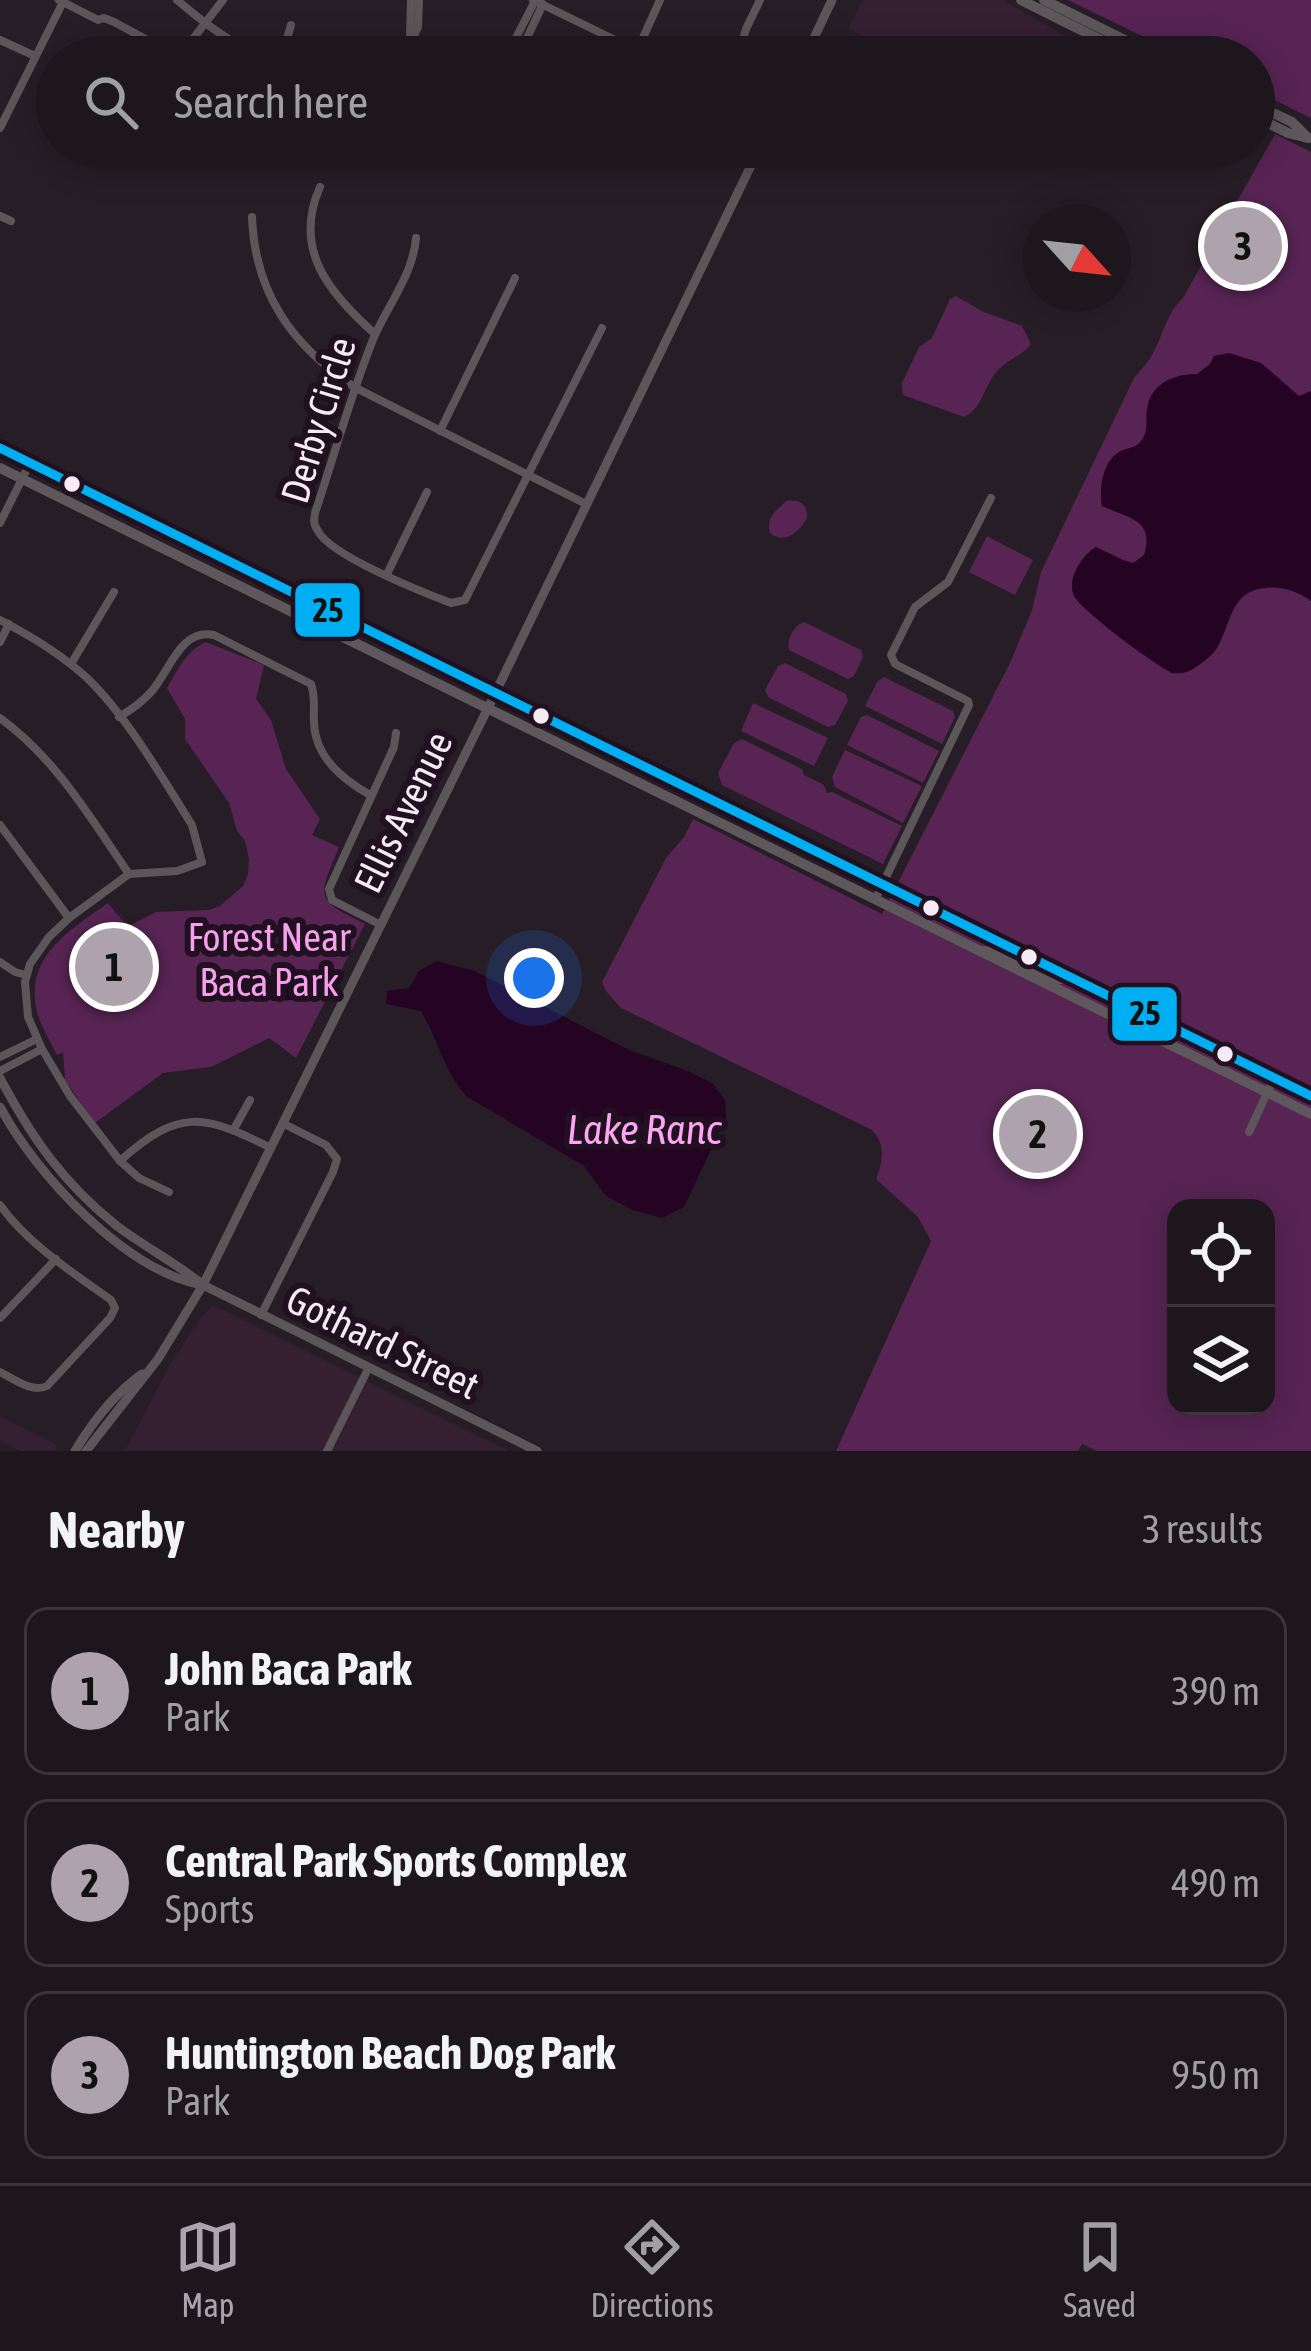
<!DOCTYPE html>
<html lang="en">
<head>
<meta charset="utf-8">
<style>
	body { margin:0; font-family:"Asap Condensed",sans-serif; background:#2a2329; color:#f1f3f6 }
	.controls { position:absolute; right:36px; bottom:36px; display:grid; overflow:hidden; border-radius:24px; box-shadow:0 6px 30px #0003 }
	.controls button { width:108px; height:108px; display:grid; place-items:center; padding:0; border:0; border-bottom:3px solid #3b353b; background:#1d161c; color:#f1f3f6; font:60px sans-serif }
	.compass { position:absolute; left:1023px; top:204px; width:108px; height:108px; border-radius:50%; background:#1d161c; box-shadow:0 6px 30px #0003; rotate:117deg }
	.you { position:absolute; left:534px; top:978px; width:42px; height:42px; margin:-30px; border:9px solid #fff; border-radius:50%; background:#1a73e8; box-shadow:0 0 0 18px #1a73e833 }
	.badge { display:grid; place-items:center; width:78px; height:78px; border-radius:50%; background:#aea2ac; color:#111; font-size:39px; font-weight:700 }
	.pin { position:absolute; translate:-50% -50%; border:6px solid #fff; box-shadow:0 3px 12px #0006 }
	.list { margin:0; padding:0; list-style:none }
	h2 { display:flex; justify-content:space-between; align-items:center; height:156px; margin:0; padding:0 48px; font-size:51px }
	h2 small { font-size:39px; font-weight:400; color:#a09fa3 }
	.list li { display:grid; grid-template-columns:78px 1fr auto; gap:36px; align-items:center; box-sizing:border-box; height:168px; margin:0 24px 24px; padding:0 24px; border:3px solid #3b353b; border-radius:24px }
	.list b { display:block; font-size:45px; white-space:nowrap }
	.list p { margin:0; font-size:39px; white-space:nowrap; color:#a09fa3 }
	.list em { font-size:39px; font-style:normal; color:#a09fa3 }
	.icon { flex:none; width:66px; height:66px; fill:none; stroke:currentColor; stroke-width:2; stroke-linecap:round; stroke-linejoin:round }
	.map { position:relative; flex:none; width:1311px; height:1451px; overflow:hidden }
	.search { position:absolute; background:#1d161c; box-shadow:0 6px 30px #0003; left:36px; right:36px; top:36px; height:132px; display:flex; align-items:center; gap:30px; box-sizing:border-box; padding:0 42px; border-radius:66px; color:#a09fa3; font-size:45px }
	.sheet { height:732px; background:#1d161c }
	nav { display:flex; justify-content:space-around; align-items:center; box-sizing:border-box; height:168px; border-top:3px solid #3b353b; background:#1d161c; font-size:33px; color:#a09fa3 }
	nav a { display:grid; justify-items:center; gap:6px }
	nav .on { color:#aea2ac }
	.map>svg:first-child { display:block }
	.built { fill:#352032 }
	.green { fill:#572453; fill-rule:evenodd }
	.water { fill:#250323 }
	.lines { fill:none; stroke-linecap:round; stroke-linejoin:round }
	.minor { stroke:#5c565b; stroke-width:8 }
	.tertiary { stroke:#5c565b; stroke-width:9 }
	.secondary { stroke:#5e585d; stroke-width:10 }
	.bus-1-casing { stroke:#21101f; stroke-width:18 }
	.bus-1 { stroke:#00aff2; stroke-width:9 }
	.bus-dot { fill:#f6eaf4; stroke:#21101f; stroke-width:4.5 }
	.labels { text-anchor:middle; stroke-width:12; stroke-linejoin:round; paint-order:stroke }
	.street-label { font-size:39px; fill:#f6eaf4; stroke:#21101f }
	.park-label { font-size:39px; fill:#f69fed; stroke:#21101f }
	.water-label { font-size:42px; font-style:italic; fill:#fca5f3; stroke:#21101f }
	.line-badge { stroke:#21101f; stroke-width:4.5 }
	.pale-badge-label { font-size:33px; text-anchor:middle; font-weight:bold; fill:#111 }
</style>
</head>
<body>
<div class="map">
<svg width="1311" height="1451" viewBox="0 0 1311 1451">
	<rect width="100%" height="100%" fill="#271d26"/>
	<!-- built -->
	<g class="built">
		<polygon points="863,0 1003,0 1064,35 1053,57 904,57 848,29"/>
		<polygon points="213,1305 508,1451 125,1451 170,1365 199,1320"/>
		<polygon points="0,1417 56,1444 56,1451 21,1451 0,1441"/>
	</g>
	<!-- green -->
	<g class="green">
		<polygon points="1068,0 1311,0 1311,118 1254,90 1254,57 1185,57"/>
		<path d="M1275,134L1311,152V1451H1097L1082,1444L1078,1451H836L931,1241L918,1217L876,1179C883,1162 886,1144 872,1130L621,1008L606,991L602,982L666,858L684,837L693,819L882,914L1010,663L1032,610L1041,572L1134,378C1140,370 1149,362 1153,353C1164,333 1166,314 1183,298ZM1176,1208H1266V1406H1176Z"/>
		<path d="M956,296L984,312L1022,326L1031,344C1022,356 1009,359 999,369C984,383 984,408 964,417L903,395L902,383L919,347L932,338L950,299Z"/>
		<path d="M786,501C799,499 808,504 807,518C799,532 785,545 770,533C766,517 775,512 786,501Z"/>
		<polygon points="987,536 1033,560 1015,595 969,572"/>
		<path d="M804,622L861,650L863,657L854,676L848,679L789,650C786,640 794,625 804,622Z"/>
		<path d="M206,642L264,665L256,699L271,720L286,769L320,819L312,835L339,847C318,898 314,899 365,924L296,1058L269,1038L211,1067L163,1073L95,1123L65,1080L63,1052L57,1055C49,1039 36,1019 35,1000C30,952 75,927 108,903L137,938L110,901L129,926L156,912L209,910L220,906L243,886L248,874L249,859L245,841L237,831L229,803L185,739V719L167,688C177,670 187,650 206,642Z"/>
		<polygon points="785,663 846,694 848,701 835,725 828,727 768,697 765,690 778,666"/>
		<polygon points="884,677 953,711 955,717 942,744 865,706 877,682"/>
		<polygon points="753,703 828,738 814,766 741,731"/>
		<polygon points="867,715 939,751 923,783 847,745 861,717"/>
		<polygon points="742,739 802,769 804,775 824,785 827,793 832,792 902,826 883,864 722,785 718,773 734,743"/>
		<polygon points="845,750 922,786 903,823 835,787 832,777"/>
	</g>
	<!-- water -->
	<g class="water">
		<path d="M1229,353L1261,363L1299,396L1311,391V601C1297,591 1282,586 1265,588C1232,591 1232,619 1219,644C1215,653 1207,659 1199,665C1189,672 1185,674 1172,673C1155,665 1082,611 1074,596C1066,579 1083,554 1096,547L1123,560L1133,563L1144,555C1155,519 1128,518 1102,506C1099,490 1102,462 1119,452C1128,447 1137,449 1143,438C1149,428 1145,419 1147,409C1151,383 1174,374 1197,374L1210,364L1214,356Z"/>
		<path d="M436,961L475,971L629,1050L688,1071L712,1083L725,1100L726,1118L684,1207L662,1218L633,1210L606,1196L584,1166L466,1096C442,1067 439,1042 421,1011L386,1004L387,991L409,988L419,971Z"/>
		<polygon points="285,969 296,969 308,976 305,986 295,1000 272,1001 269,997 272,985 277,983"/>
	</g>
	<g class="lines">
		<!-- minor -->
		<g class="minor">
			<polyline points="59,0 98,20 104,18 114,22 177,56 182,53 223,0"/>
			<path d="M177,0C204,23 230,43 263,57"/>
			<polyline points="533,0 650,57"/>
			<polyline points="0,40 35,56"/>
			<polyline points="410,40 411,0"/>
			<polyline points="637,51 660,0"/>
			<polyline points="270,57 286,42 291,25"/>
			<polyline points="404,57 418,27 419,0"/>
			<polyline points="506,57 535,1"/>
			<polyline points="518,57 543,4"/>
			<polyline points="738,57 746,29 760,0"/>
			<polyline points="0,128 63,2"/>
			<path d="M320,187C292,250 330,294 375,334"/>
			<polyline points="0,216 11,221"/>
			<path d="M252,217C255,294 292,345 354,387L586,504"/>
			<path d="M416,238C413,276 386,307 372,342C350,398 334,456 315,513C314,522 313,523 318,531C331,556 422,592 451,603L465,600L602,328"/>
			<polyline points="440,431 515,278"/>
			<polyline points="0,523 30,463"/>
			<polyline points="387,574 427,492"/>
			<path d="M0,620C31,636 61,654 87,678C126,715 163,779 192,825L202,862L177,871L129,874L69,918L49,937L30,964L25,982L28,1017L42,1049L70,1096L120,1161L139,1178L169,1192"/>
			<polyline points="0,642 9,624"/>
			<polyline points="71,664 114,592"/>
			<path d="M119,717C131,710 142,702 151,692C170,671 180,628 214,635L311,684C316,698 313,708 314,722C315,757 342,779 370,795"/>
			<path d="M0,718C56,759 90,817 129,874"/>
			<polyline points="0,825 69,918"/>
			<polyline points="875,900 969,705 968,701 895,664 891,655 915,607 948,582 991,498"/>
			<polyline points="381,925 332,900 329,889 394,747 396,733"/>
			<polyline points="0,962 15,972 26,975"/>
			<polyline points="0,1057 37,1039"/>
			<polyline points="0,1071 42,1049"/>
			<polyline points="234,1129 250,1100"/>
			<polyline points="1249,1132 1274,1078"/>
			<path d="M120,1161C179,1108 204,1114 271,1148"/>
			<path d="M0,1205C28,1244 72,1272 111,1300L115,1308L110,1318L47,1386C32,1393 14,1379 0,1372"/>
			<polyline points="261,1315 333,1172 337,1159 326,1145 284,1124"/>
			<polyline points="0,1318 56,1259"/>
			<polyline points="327,1451 368,1369"/>
		</g>
		<!-- tertiary -->
		<g class="tertiary">
			<polyline points="805,57 832,0"/>
			<path d="M0,1078C32,1138 63,1183 117,1226C145,1247 176,1263 203,1285L537,1451"/>
			<path d="M0,1107C36,1174 124,1270 202,1285"/>
			<path d="M75,1451C93,1421 114,1394 142,1374"/>
			<polyline points="86,1451 158,1359 203,1285 489,706 760,147"/>
		</g>
		<!-- secondary -->
		<g class="secondary">
			<polyline points="1021,0 1135,57"/>
			<polyline points="1044,0 1159,57"/>
			<polyline points="1254,104 1292,122 1308,138"/>
			<polyline points="1254,116 1288,133 1308,138"/>
			<polyline points="0,448 1311,1096"/>
			<path d="M0,468C438,681 873,901 1311,1114"/>
			<polyline points="984,951 1009,956 1058,979 1066,979"/>
		</g>
		<defs>
			<polyline id="bus-1" points="0,448 1311,1096"/>
		</defs>
		<!-- bus-1 casing -->
		<use href="#bus-1" class="bus-1-casing"/>
		<!-- bus-1 -->
		<use href="#bus-1" class="bus-1"/>
	</g>
	<!-- markers -->
	<g class="bus-dot">
		<circle cx="72" cy="484" r="10"/>
		<circle cx="541" cy="716" r="10"/>
		<circle cx="931" cy="908" r="10"/>
		<circle cx="1029" cy="957" r="10"/>
		<circle cx="1225" cy="1054" r="10"/>
	</g>
	<g class="labels">
		<!-- street labels -->
		<g class="street-label">
			<text transform="translate(318 420) rotate(-73)" y="14">Derby Circle</text>
			<text transform="translate(403 812) rotate(-64)" y="14">Ellis Avenue</text>
			<text transform="translate(383 1342) rotate(26)" y="14">Gothard Street</text>
		</g>
		<!-- park labels -->
		<g class="park-label">
			<text x="269" y="951">Forest Near<tspan x="269" dy="45">Baca Park</tspan></text>
		</g>
		<!-- water labels -->
		<g class="water-label">
			<text x="644" y="1144">Lake Ranc</text>
		</g>
	</g>
	<g class="line-badge">
		<rect x="293" y="581" width="69" height="58" rx="12" fill="#00aff2"/>
		<rect x="1110" y="985" width="69" height="58" rx="12" fill="#00aff2"/>
	</g>
	<g class="pale-badge-label">
		<text x="328" y="622">25</text>
		<text x="1145" y="1025">25</text>
	</g>
</svg>
<div class="controls">
<button><svg class="icon" aria-label="locate" viewBox="0 0 24 24"><circle cx="12" cy="12" r="6"/><path d="M12 2v4M12 18v4M2 12h4M18 12h4"/></svg></button>
<button><svg class="icon" aria-label="layers" viewBox="0 0 24 24"><path d="M12 4l9 5-9 5-9-5zM3 14l9 5 9-5"/></svg></button>
</div>
<svg class="compass" viewBox="-18 -18 36 36"><path d="M0-13l5 13h-10z" fill="#e53935"/><path d="M0 13l5-13h-10z" fill="#a09fa3"/></svg>
<div class="you"></div>
<div class="pin badge" style="left:114px;top:967px">1</div>
<div class="pin badge" style="left:1038px;top:1134px">2</div>
<div class="pin badge" style="left:1243px;top:246px">3</div>
<div class="search"><svg class="icon" aria-label="search" viewBox="0 0 24 24"><circle cx="10" cy="10" r="6"/><path d="M15 15l6 6"/></svg>Search here</div>
</div>
<section class="sheet">
<h2>Nearby<small>3 results</small></h2>
<ul class="list">
<li><span class="badge">1</span><div><b>John Baca Park</b><p>Park</p></div><em>390 m</em></li>
<li><span class="badge">2</span><div><b>Central Park Sports Complex</b><p>Sports</p></div><em>490 m</em></li>
<li><span class="badge">3</span><div><b>Huntington Beach Dog Park</b><p>Park</p></div><em>950 m</em></li>
</ul>
</section>
<nav>
<a class="on"><svg class="icon" aria-label="map" viewBox="0 0 24 24"><path d="M3 6l6-2 6 2 6-2v14l-6 2-6-2-6 2zM9 4v14M15 6v14"/></svg>Map</a>
<a><svg class="icon" aria-label="directions" viewBox="0 0 24 24"><path d="M12 3l9 9-9 9-9-9zM9 14v-3h6M13 9l2 2-2 2"/></svg>Directions</a>
<a><svg class="icon" aria-label="saved" viewBox="0 0 24 24"><path d="M7 4h10v16l-5-4-5 4z"/></svg>Saved</a>
</nav>
</body>
</html>
